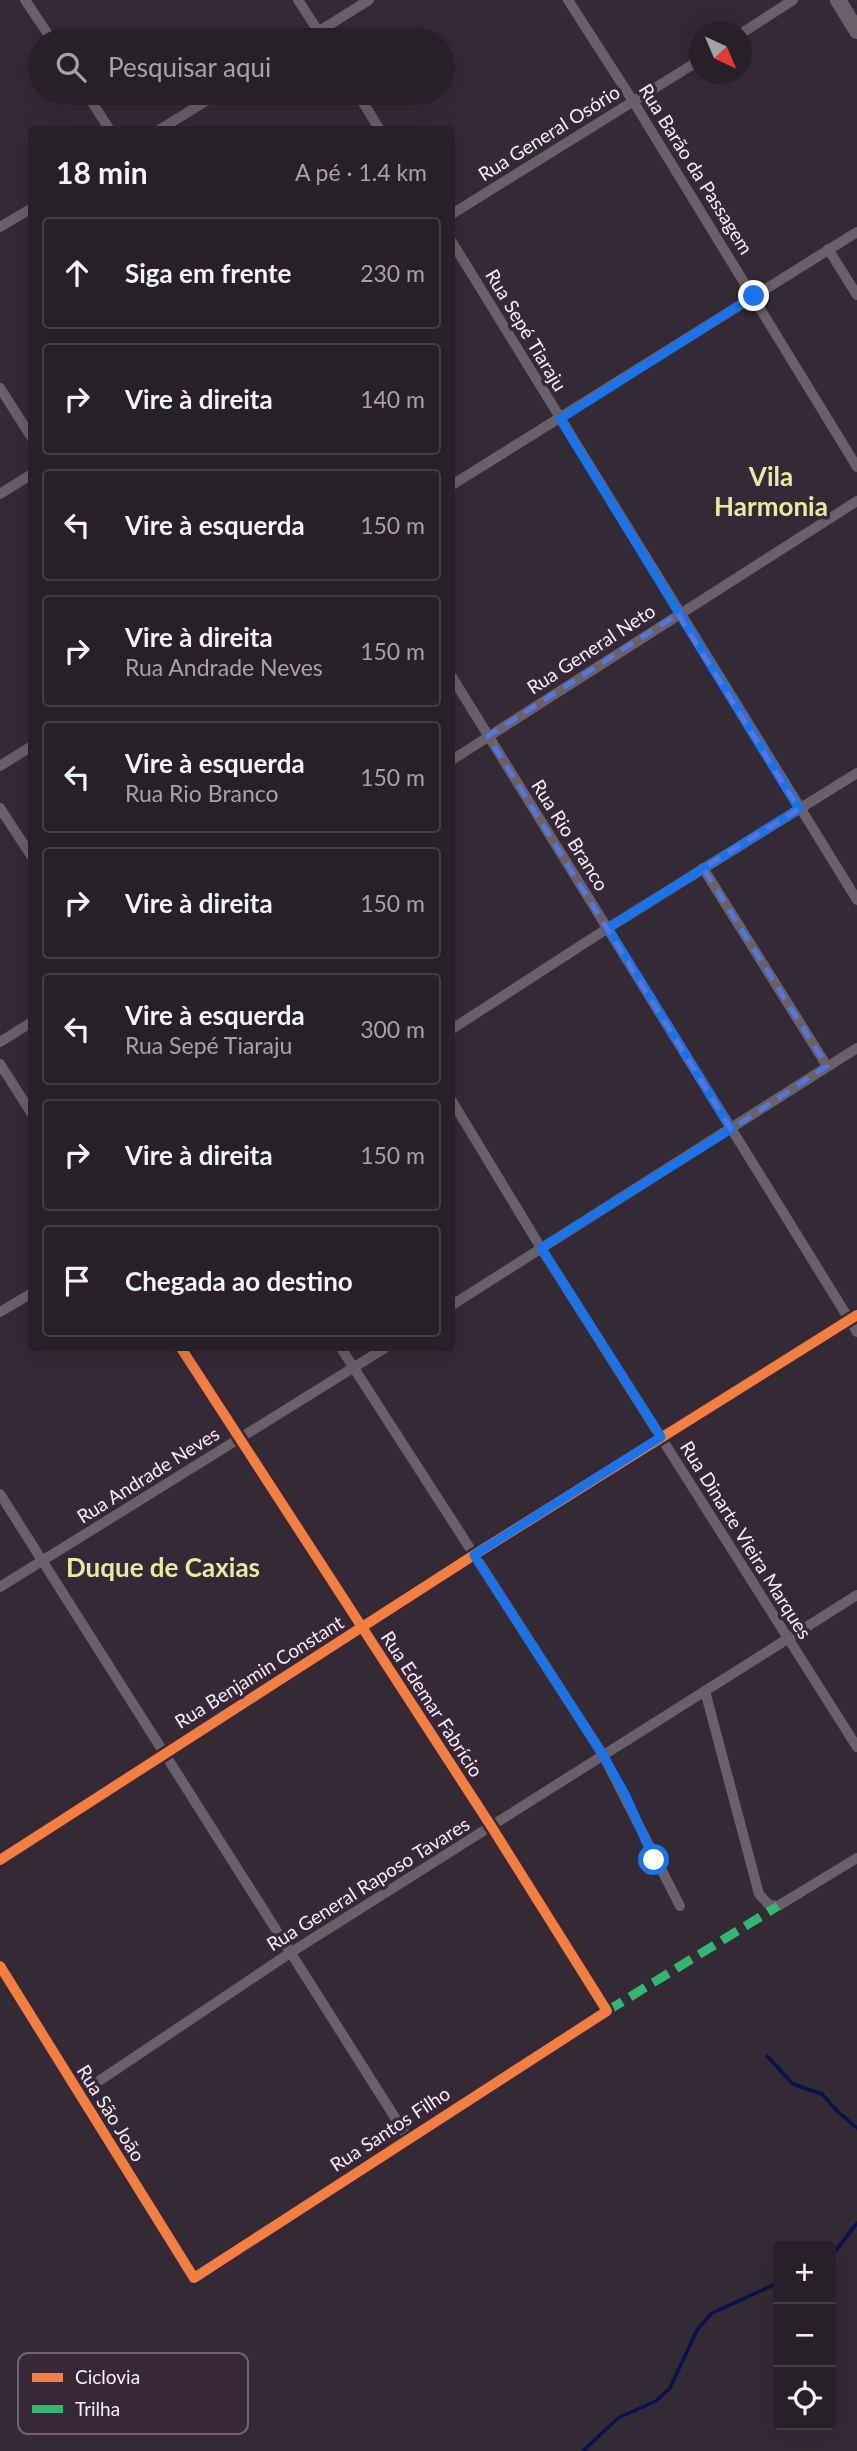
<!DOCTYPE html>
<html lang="pt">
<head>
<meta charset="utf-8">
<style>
	body { margin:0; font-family:Lato,sans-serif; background:#2f2830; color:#f1f3f6 }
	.controls { position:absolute; right:21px; bottom:21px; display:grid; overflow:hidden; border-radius:7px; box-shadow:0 7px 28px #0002 }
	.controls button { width:63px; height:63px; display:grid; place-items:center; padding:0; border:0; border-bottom:2px solid #433e45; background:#272028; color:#f1f3f6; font:35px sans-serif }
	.compass { position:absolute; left:689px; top:21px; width:63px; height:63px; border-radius:50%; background:#272028; box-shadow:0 7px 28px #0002; rotate:136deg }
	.stop { position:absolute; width:21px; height:21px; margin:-16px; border:5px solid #1a73e8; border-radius:50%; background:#fff }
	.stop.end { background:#1a73e8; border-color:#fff; box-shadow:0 2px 7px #0008 }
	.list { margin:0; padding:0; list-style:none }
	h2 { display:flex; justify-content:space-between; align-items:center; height:91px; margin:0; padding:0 28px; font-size:30px }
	h2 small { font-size:23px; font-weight:400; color:#a4a3a8 }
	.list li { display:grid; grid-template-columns:46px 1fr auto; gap:21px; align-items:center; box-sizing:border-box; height:112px; margin:0 14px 14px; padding:0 14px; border:2px solid #433e45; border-radius:7px }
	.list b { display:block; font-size:26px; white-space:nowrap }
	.list p { margin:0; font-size:23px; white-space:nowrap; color:#a4a3a8 }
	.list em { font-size:23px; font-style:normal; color:#a4a3a8 }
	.icon { flex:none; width:38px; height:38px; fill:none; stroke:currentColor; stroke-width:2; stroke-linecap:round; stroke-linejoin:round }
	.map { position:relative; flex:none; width:857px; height:2451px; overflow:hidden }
	.search { position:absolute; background:#272028; box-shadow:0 7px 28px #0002; left:28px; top:28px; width:427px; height:77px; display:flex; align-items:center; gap:18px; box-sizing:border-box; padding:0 24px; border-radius:38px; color:#a4a3a8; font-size:26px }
	.panel { position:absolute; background:#272028; box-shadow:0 7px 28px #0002; left:28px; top:126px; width:427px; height:1225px; border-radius:7px }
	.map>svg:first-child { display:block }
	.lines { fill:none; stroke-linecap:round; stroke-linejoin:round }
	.stream { stroke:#05134e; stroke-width:3.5 }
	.street { stroke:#69606a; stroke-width:10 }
	.secondary { stroke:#69606a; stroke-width:16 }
	.quiet { stroke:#33b770; stroke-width:9; stroke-dasharray:18 9; stroke-linecap:butt }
	.cycleway-casing { stroke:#382639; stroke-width:15 }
	.cycleway { stroke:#f27e40; stroke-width:10 }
	.route { stroke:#1a73e8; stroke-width:9 }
	.marked { fill:none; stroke:#5476e0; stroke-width:5; stroke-dasharray:14 9; stroke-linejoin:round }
	.labels { text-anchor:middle; stroke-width:7; stroke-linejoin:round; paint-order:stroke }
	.street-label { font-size:19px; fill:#f9edfa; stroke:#382639 }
	.district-label { font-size:26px; font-weight:bold; fill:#e8eb9c; stroke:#382639 }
	.key { fill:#382639; stroke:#726273; stroke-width:2 }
	.key-label { font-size:19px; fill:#f9edfa }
</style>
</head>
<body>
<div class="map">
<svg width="857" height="2451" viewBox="0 0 857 2451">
	<rect width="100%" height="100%" fill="#342a35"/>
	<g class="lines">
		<!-- stream -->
		<g class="stream">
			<polyline points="767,2056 793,2084 822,2094 838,2112 857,2128"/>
			<polyline points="831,2257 857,2223"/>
			<polyline points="583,2451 618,2418 656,2401 670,2388 697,2330 712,2313 778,2283"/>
		</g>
		<!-- street -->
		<g class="street">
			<polyline points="25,0 52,40"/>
			<polyline points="298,0 324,40"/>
			<polyline points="568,0 633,101 857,467"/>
			<polyline points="742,33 793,0"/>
			<polyline points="305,40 369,0"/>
			<polyline points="86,93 110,130"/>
			<polyline points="357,93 380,130"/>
			<polyline points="159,130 219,93"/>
			<polyline points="452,214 700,60"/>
			<polyline points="0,227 32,208"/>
			<polyline points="452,242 857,900"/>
			<polyline points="828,249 857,295"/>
			<polyline points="0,388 32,438"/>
			<polyline points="452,485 857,232"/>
			<polyline points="0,494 32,474"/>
			<polyline points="452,677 857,1332"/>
			<polyline points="452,760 857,501"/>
			<polyline points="0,766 32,746"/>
			<polyline points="0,808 32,857"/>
			<polyline points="703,868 827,1066"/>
			<polyline points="452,1029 608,928 857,773"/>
			<polyline points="0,1042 32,1022"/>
			<polyline points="0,1064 32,1114"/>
			<polyline points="452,1101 541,1248 857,1747"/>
			<polyline points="452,1305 857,1048"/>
			<polyline points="0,1312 32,1293"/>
			<polyline points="341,1348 603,1755 680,1906"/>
			<polyline points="0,1494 408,2138"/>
			<polyline points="0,1587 385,1348"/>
			<polyline points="705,1691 759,1894 769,1905 778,1906 857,1858"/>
			<polyline points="0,1860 474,1555 857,1315"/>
			<polyline points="0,1966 194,2278 607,2011 491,1826 181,1348"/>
			<polyline points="78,2095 290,1953 857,1595"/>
		</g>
		<!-- secondary -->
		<polyline class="secondary" points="838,0 857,31"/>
		<!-- quiet -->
		<polyline class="quiet" points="607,2011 778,1906"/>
		<defs>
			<g id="cycleway">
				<polyline points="0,1860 474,1555 857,1315"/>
				<polyline points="0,1966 194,2278 607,2011 491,1826 181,1348"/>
			</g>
		</defs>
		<!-- cycleway casing -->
		<use href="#cycleway" class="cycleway-casing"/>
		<!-- cycleway -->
		<use href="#cycleway" class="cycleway"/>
	</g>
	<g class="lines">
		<!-- route -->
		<polyline class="route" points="654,1860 626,1796 603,1755 474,1555 661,1437 541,1248 731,1129 608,928 799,809 560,419 754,296"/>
	</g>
	<!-- marked area -->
	<path class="marked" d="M678,614L799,809L703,868L827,1066L731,1129L488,736Z"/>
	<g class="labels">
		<!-- street labels -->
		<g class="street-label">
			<text transform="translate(549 133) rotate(-32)" y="7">Rua General Osório</text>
			<text transform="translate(696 169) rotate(58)" y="7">Rua Barão da Passagem</text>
			<text transform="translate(526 330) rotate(59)" y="7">Rua Sepé Tiaraju</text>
			<text transform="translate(591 649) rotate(-33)" y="7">Rua General Neto</text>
			<text transform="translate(570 835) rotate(58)" y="7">Rua Rio Branco</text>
			<text transform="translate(148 1475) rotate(-32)" y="7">Rua Andrade Neves</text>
			<text transform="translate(746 1540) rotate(58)" y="7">Rua Dinarte Vieira Marques</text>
			<text transform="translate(259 1672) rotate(-32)" y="7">Rua Benjamin Constant</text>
			<text transform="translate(432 1704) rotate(57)" y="7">Rua Edemar Fabrício</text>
			<text transform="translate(368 1884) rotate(-32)" y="7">Rua General Raposo Tavares</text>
			<text transform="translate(111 2113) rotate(58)" y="7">Rua São João</text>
			<text transform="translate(390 2129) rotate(-33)" y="7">Rua Santos Filho</text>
		</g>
		<!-- district labels -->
		<g class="district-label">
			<text x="771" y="486">Vila<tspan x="771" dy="30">Harmonia</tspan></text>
			<text x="163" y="1577">Duque de Caxias</text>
		</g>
	</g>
	<!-- legend -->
	<rect x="18" y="2353" width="230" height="81" rx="10" class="key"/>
	<rect x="32" y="2373" width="31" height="9" fill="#f27e40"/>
	<rect x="32" y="2405" width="31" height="8" fill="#33b770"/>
	<g class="key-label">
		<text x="75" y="2384">Ciclovia</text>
		<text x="75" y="2416">Trilha</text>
	</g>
</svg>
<div class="controls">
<button>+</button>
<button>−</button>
<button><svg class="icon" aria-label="locate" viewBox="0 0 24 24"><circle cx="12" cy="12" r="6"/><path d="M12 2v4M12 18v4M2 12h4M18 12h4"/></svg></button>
</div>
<svg class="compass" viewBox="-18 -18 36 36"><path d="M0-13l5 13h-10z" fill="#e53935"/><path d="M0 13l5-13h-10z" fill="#a4a3a8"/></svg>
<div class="stop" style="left:654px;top:1860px"></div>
<div class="stop end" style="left:754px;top:296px"></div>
<div class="search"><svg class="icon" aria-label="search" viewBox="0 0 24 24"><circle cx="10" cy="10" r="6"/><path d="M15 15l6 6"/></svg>Pesquisar aqui</div>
<section class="panel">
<h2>18 min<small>A pé · 1.4 km</small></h2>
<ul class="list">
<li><svg class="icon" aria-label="ahead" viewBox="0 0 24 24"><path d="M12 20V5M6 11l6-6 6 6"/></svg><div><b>Siga em frente</b></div><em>230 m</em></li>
<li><svg class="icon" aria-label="right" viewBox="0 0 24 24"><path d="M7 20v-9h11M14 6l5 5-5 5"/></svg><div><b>Vire à direita</b></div><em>140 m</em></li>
<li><svg class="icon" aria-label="left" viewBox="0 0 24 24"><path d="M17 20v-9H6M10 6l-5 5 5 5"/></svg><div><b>Vire à esquerda</b></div><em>150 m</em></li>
<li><svg class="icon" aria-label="right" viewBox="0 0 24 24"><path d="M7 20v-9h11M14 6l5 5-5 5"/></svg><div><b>Vire à direita</b><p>Rua Andrade Neves</p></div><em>150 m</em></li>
<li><svg class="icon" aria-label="left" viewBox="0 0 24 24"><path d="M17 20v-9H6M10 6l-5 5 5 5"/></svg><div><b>Vire à esquerda</b><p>Rua Rio Branco</p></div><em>150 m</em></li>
<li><svg class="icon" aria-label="right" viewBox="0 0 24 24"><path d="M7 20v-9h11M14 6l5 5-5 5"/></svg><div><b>Vire à direita</b></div><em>150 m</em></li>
<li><svg class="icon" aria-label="left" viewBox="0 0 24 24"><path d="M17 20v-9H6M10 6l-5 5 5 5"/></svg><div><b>Vire à esquerda</b><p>Rua Sepé Tiaraju</p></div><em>300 m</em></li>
<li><svg class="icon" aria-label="right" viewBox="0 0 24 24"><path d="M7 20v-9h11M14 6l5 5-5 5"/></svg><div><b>Vire à direita</b></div><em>150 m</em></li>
<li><svg class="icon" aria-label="arrive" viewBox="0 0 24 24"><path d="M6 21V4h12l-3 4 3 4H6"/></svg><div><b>Chegada ao destino</b></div></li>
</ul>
</section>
</div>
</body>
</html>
